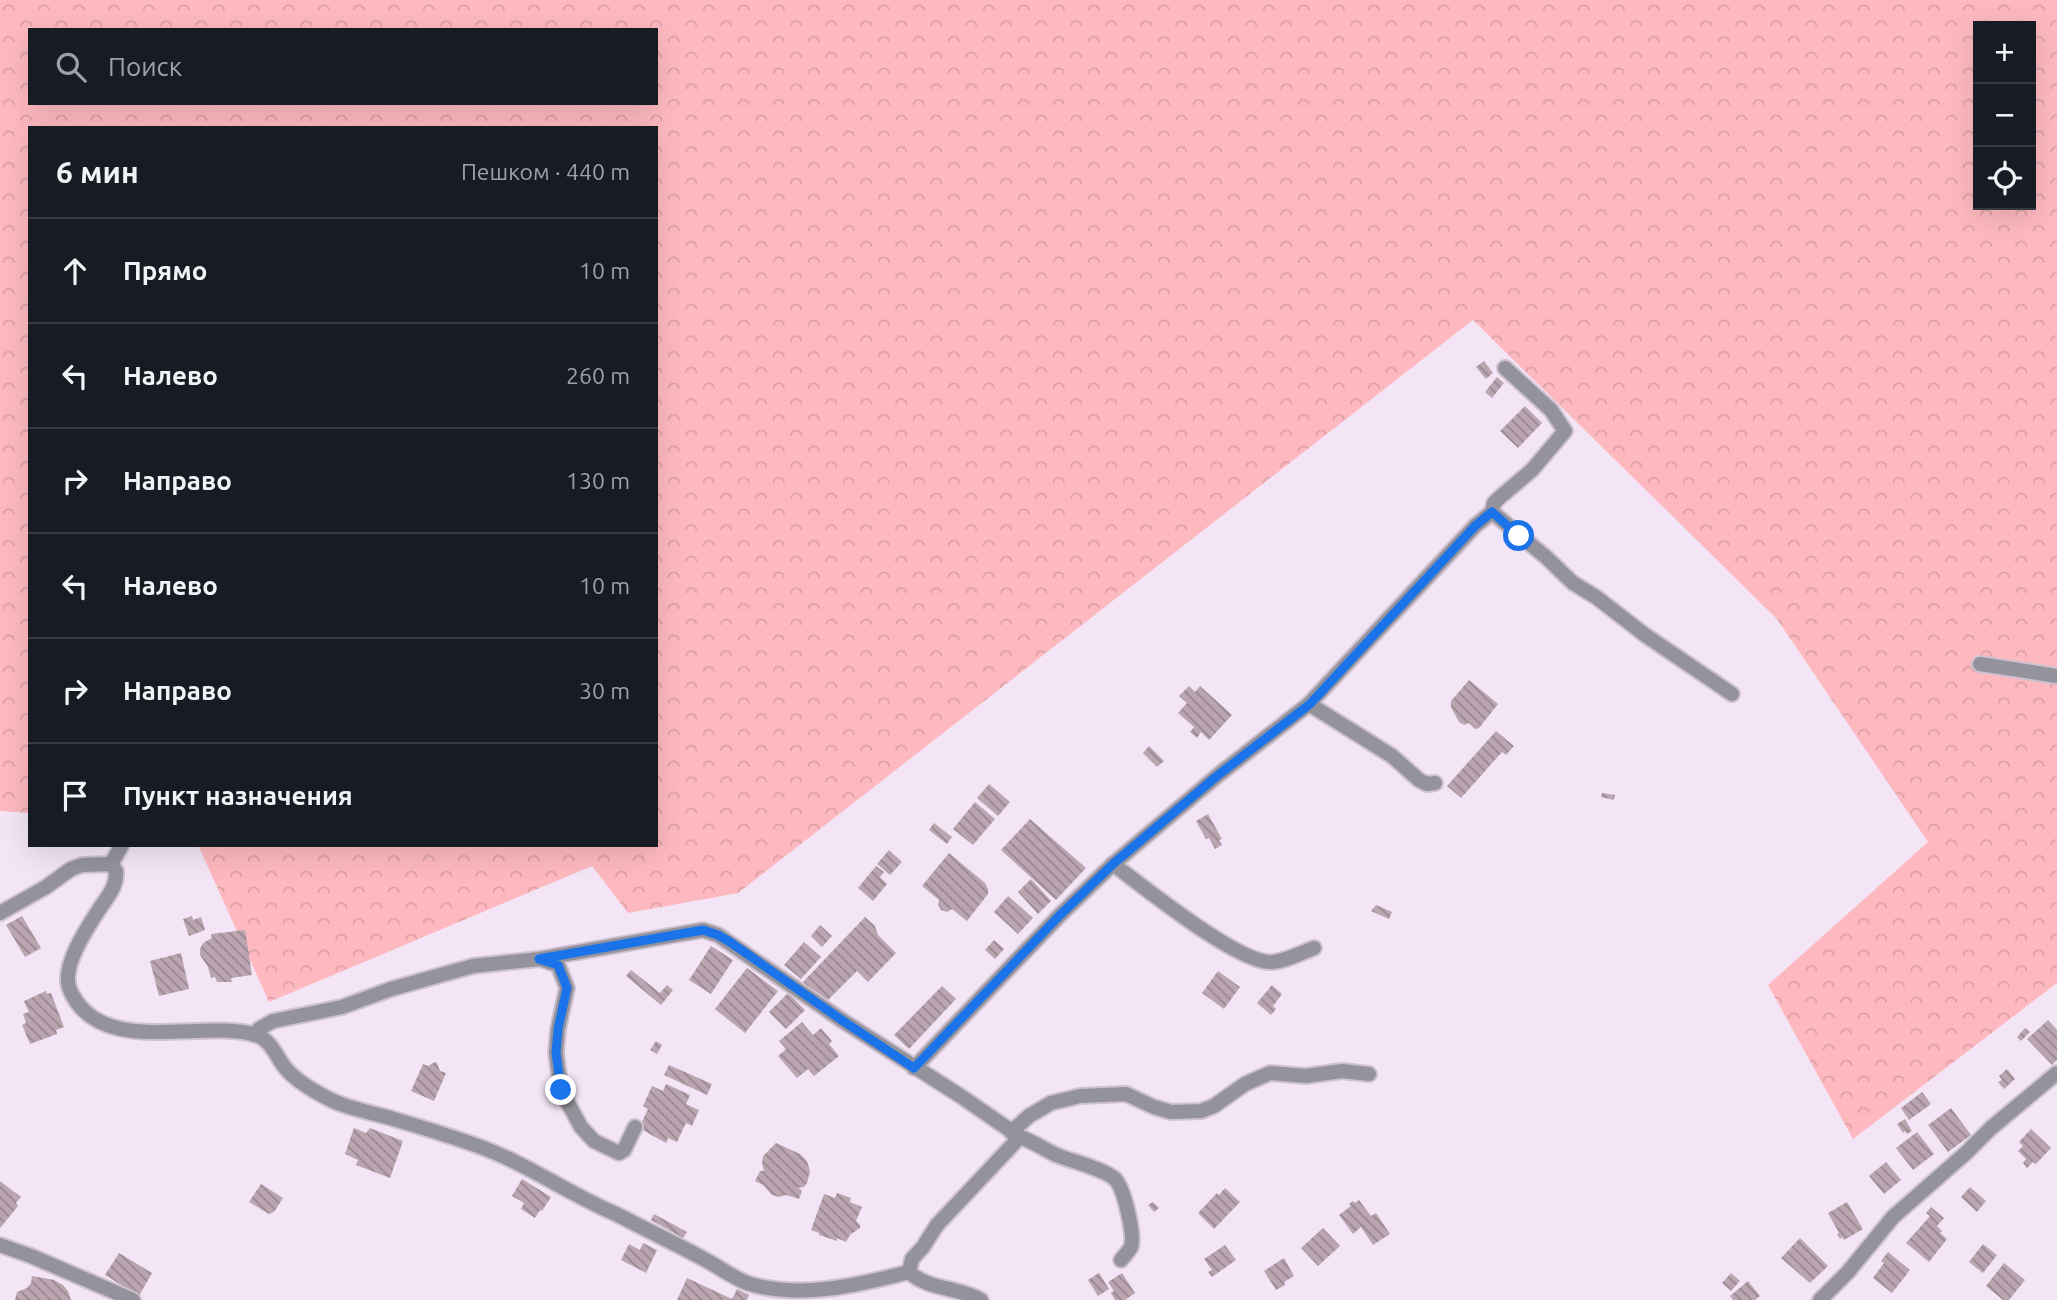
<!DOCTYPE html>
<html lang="ru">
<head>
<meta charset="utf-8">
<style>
	body { margin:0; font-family:Ubuntu,sans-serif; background:#242831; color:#f1f3f6 }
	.controls { position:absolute; right:21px; top:21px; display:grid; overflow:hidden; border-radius:0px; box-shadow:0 7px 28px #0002 }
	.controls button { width:63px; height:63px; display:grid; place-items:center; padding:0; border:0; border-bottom:2px solid #363941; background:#171b24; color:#f1f3f6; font:35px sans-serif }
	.stop { position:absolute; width:21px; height:21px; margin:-16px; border:5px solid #1a73e8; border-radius:50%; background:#fff }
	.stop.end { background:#1a73e8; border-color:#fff; box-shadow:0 2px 7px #0008 }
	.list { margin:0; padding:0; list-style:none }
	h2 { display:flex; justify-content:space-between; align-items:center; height:91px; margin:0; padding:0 28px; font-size:30px }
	h2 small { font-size:23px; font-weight:400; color:#9ea1a6 }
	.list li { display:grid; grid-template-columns:46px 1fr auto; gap:21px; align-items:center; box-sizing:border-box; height:105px; padding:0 28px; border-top:2px solid #363941 }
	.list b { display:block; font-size:26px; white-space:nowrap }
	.list em { font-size:23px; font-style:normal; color:#9ea1a6 }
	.icon { flex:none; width:38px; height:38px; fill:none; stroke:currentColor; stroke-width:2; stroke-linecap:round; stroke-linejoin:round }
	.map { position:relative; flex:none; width:2057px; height:1300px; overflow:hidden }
	.search { position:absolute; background:#171b24; box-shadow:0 7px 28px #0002; left:28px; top:28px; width:630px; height:77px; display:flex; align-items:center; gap:18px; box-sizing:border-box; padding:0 24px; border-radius:0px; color:#9ea1a6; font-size:26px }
	.panel { position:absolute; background:#171b24; box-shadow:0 7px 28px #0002; left:28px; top:126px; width:630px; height:721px; border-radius:0px }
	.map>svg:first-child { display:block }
	.forest { fill:url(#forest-crowns); fill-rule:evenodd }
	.building { fill:url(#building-back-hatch) }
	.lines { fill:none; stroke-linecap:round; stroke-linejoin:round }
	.minor-casing { stroke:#cec1d0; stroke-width:18 }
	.minor { stroke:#94939c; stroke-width:14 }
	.route { stroke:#1a73e8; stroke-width:9 }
</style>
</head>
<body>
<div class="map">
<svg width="2057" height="1300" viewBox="0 0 2057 1300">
	<defs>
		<pattern id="forest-crowns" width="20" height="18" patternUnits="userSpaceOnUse" patternTransform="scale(1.75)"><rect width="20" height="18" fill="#feb9c0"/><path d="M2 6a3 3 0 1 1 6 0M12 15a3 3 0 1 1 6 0" fill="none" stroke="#daa0a6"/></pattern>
		<pattern id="building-back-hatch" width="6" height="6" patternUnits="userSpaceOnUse" patternTransform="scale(1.75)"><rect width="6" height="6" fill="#baa5b0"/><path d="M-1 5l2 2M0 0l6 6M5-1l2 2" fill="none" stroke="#988790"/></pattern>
	</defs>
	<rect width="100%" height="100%" fill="#f3e5f6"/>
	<!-- forest -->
	<path class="forest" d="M0,0H2057V983L1853,1139L1768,985L1928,842L1777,619L1473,320L738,893L628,913L592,866L269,1002L198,845H656V128H30V813L0,811ZM1978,26H2031V205H1978ZM30,30H656V103H30Z"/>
	<!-- building -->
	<g class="building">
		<polygon points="1484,361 1493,373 1486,379 1476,367"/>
		<polygon points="1497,377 1504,383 1492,398 1485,392"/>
		<polygon points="1525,406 1542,423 1518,448 1500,431"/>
		<polygon points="1469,680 1498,704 1479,728 1475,729 1469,723 1464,725 1459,722 1451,707 1451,701"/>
		<polygon points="1189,686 1195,692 1200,686 1232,715 1209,740 1201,732 1197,738 1190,732 1194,727 1178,713 1187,703 1179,696"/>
		<polygon points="1496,731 1514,746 1506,755 1502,752 1461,798 1447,786"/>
		<polygon points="1149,746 1164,761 1157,767 1143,753"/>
		<polygon points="989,784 1010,802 998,816 977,798"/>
		<polygon points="1602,793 1615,795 1614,800 1601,797"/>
		<polygon points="975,802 995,819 973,845 953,829"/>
		<polygon points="1208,814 1222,839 1219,840 1222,845 1215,849 1209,838 1206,839 1196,821"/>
		<polygon points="1030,819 1086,868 1056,900 1001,850"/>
		<polygon points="934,823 952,837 947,844 929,830"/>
		<polygon points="889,850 902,862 890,875 877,864"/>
		<polygon points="949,853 985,883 988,889 988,894 967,921 952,909 947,912 941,910 938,905 939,900 922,886"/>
		<polygon points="876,866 884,872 880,877 887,884 873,901 858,888"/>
		<polygon points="1031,879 1051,901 1038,914 1018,892"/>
		<polygon points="1008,896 1033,918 1018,934 994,912"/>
		<polygon points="1376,905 1392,912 1389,919 1371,911"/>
		<polygon points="22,916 41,948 25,957 6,925"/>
		<polygon points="192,916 193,920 201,917 205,930 189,936 183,919"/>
		<polygon points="865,917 875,926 878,935 896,953 868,982 857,971 825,1003 803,982"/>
		<polygon points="820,925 832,936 822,947 811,936"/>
		<polygon points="245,930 252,975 231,978 232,982 217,982 215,977 211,978 208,967 200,955 200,949 203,943 212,938 211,934"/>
		<polygon points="994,940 1004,949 995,959 985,950"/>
		<polygon points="804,942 821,957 801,979 784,965"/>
		<polygon points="711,946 733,960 711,994 689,980"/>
		<polygon points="181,953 189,989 159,996 150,961"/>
		<polygon points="747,968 778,991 745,1033 715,1009"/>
		<polygon points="631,970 660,993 667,985 673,990 661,1005 626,976"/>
		<polygon points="1218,971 1240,987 1224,1009 1202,993"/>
		<polygon points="1272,985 1282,994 1273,1006 1276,1009 1271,1015 1257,1003"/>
		<polygon points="942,986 956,999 909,1049 894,1035"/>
		<polygon points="46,991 47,994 51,993 64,1027 56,1030 57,1034 30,1044 22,1025 26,1023 23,1014 29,1012 24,1001"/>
		<polygon points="788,993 805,1010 786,1029 769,1012"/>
		<polygon points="2048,1020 2057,1030 2057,1060 2052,1065 2027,1039"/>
		<polygon points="802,1022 813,1035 821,1028 832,1041 829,1044 839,1056 814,1076 808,1069 797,1078 778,1056 786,1049 779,1041"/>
		<polygon points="2025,1028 2030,1032 2021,1041 2017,1037"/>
		<polygon points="656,1041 662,1045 657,1054 650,1050"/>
		<polygon points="435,1062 437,1063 440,1071 446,1073 434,1101 411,1091 423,1064 428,1066"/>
		<polygon points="669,1065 712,1084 707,1095 664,1075"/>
		<polygon points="2007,1069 2015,1079 2004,1089 1998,1082 2002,1080 1999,1076"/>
		<polygon points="666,1084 690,1095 686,1104 699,1110 692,1126 686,1123 677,1142 668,1138 666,1143 639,1128 648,1109 643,1106 652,1086 663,1091"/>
		<polygon points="1922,1092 1931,1104 1909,1120 1901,1108"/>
		<polygon points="1951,1108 1971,1135 1948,1152 1928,1125"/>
		<polygon points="1905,1119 1912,1131 1907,1134 1905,1131 1903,1133 1897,1124"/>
		<polygon points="354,1128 366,1133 370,1128 403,1141 390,1178 356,1165 358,1160 345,1154"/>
		<polygon points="2031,1129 2051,1148 2036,1164 2033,1162 2027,1168 2023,1163 2026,1159 2018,1151 2023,1146 2019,1142"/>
		<polygon points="1917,1132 1934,1154 1913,1170 1896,1148"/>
		<polygon points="776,1143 800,1154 807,1161 810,1171 807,1183 804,1187 798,1188 802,1191 799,1199 786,1195 779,1197 772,1195 763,1185 755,1181 760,1171 764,1171 762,1163 763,1156"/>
		<polygon points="1886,1162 1901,1180 1884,1194 1869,1176"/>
		<polygon points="522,1179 551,1197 542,1211 540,1210 535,1218 521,1209 524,1203 512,1196"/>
		<polygon points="0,1181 21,1197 16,1203 18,1206 0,1228"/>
		<polygon points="261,1184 283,1198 274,1212 269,1214 249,1202"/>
		<polygon points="1970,1187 1986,1201 1977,1212 1961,1197"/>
		<polygon points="1225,1188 1240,1202 1214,1229 1198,1213 1217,1193 1219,1195"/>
		<polygon points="837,1193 851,1198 850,1202 862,1207 856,1221 860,1225 860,1228 850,1235 846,1242 837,1238 837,1241 819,1235 819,1233 811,1230 824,1194 835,1198"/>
		<polygon points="1359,1200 1371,1216 1376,1213 1390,1234 1373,1245 1361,1227 1353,1234 1339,1215 1351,1206 1349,1204 1353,1201 1355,1203"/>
		<polygon points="1153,1202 1159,1208 1154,1212 1148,1205"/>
		<polygon points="1847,1202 1863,1229 1844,1240 1842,1237 1840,1239 1837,1234 1839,1233 1828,1213"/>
		<polygon points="1931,1207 1944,1218 1937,1226 1942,1231 1940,1233 1947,1239 1929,1262 1906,1243 1930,1216 1926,1213"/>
		<polygon points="654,1214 687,1232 683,1238 651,1220"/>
		<polygon points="1323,1228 1340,1246 1318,1266 1301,1248"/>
		<polygon points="1800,1238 1828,1266 1810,1283 1781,1258"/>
		<polygon points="643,1243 657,1250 646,1273 621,1260 629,1244 640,1250"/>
		<polygon points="1983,1244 1997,1255 1983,1273 1969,1262"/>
		<polygon points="1225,1245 1236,1260 1212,1277 1208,1272 1212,1270 1204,1259"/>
		<polygon points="1888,1252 1910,1270 1892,1293 1873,1278 1884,1263 1881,1261"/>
		<polygon points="119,1253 152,1273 139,1296 105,1275"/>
		<polygon points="1284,1258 1294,1276 1284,1282 1285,1285 1276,1290 1264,1271"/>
		<polygon points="2004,1263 2025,1280 2009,1300 2003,1300 1986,1286"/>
		<polygon points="1099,1273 1109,1289 1098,1296 1088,1280"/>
		<polygon points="1122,1273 1135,1293 1125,1300 1115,1300 1111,1293 1114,1291 1108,1282"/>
		<polygon points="1731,1273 1740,1281 1731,1291 1722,1283"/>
		<polygon points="32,1276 54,1280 63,1285 68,1291 71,1300 15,1300 17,1292 27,1288 31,1283"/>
		<polygon points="687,1278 732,1299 737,1289 749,1295 747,1300 677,1300"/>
		<polygon points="1748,1281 1760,1296 1755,1300 1733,1300 1730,1296"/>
	</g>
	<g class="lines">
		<defs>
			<g id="minor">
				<polyline points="1492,512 1547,558 1573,583 1596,597 1645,635 1732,694"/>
				<polyline points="1980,664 2057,676"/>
				<polyline points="1309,704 1392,756 1419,780 1427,784 1435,783"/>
				<polyline points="111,864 122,845"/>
				<path d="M1113,864C1141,885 1241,966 1273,962C1286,961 1301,953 1314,948"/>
				<path d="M0,913L46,887L71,869L82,865L111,864L116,871C117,887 108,896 100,908C87,928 60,968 70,990C100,1059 201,1018 256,1035C272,1040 277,1059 287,1070C299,1083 315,1092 331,1100C348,1108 368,1112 387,1117C417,1126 448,1135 478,1146C526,1163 569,1194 616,1214C645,1229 674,1243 702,1258C718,1266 734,1279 750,1284C801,1299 859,1285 909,1272"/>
				<polyline points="540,959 558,965 567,988 558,1029 556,1053 561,1090 581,1127 594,1141 619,1153 624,1150 635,1127"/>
				<path d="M255,1035L259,1029L273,1021L342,1007L391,989L473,966L539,959L703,930L718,935L843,1021L962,1097L1020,1137L937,1225L923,1247L912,1259L909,1272C928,1290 959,1287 981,1300"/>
				<polyline points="914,1068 1059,916 1113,864 1217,776 1309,704 1475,526 1492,512 1494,503 1499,498 1532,470 1565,431 1551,410 1505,368"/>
				<polyline points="1011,1132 1029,1116 1051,1103 1080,1096 1126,1094 1154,1107 1171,1112 1201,1111 1214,1106 1245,1084 1270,1073 1306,1076 1342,1071 1369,1074"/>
				<path d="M1020,1137C1032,1141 1042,1148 1054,1154C1069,1161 1103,1168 1115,1179C1124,1188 1135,1235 1131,1247C1129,1251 1124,1256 1121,1260"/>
				<polyline points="0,1245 31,1256 133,1300"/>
				<polyline points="1820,1300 1848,1272 1893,1217 1966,1153 1991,1128 2057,1073"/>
			</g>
		</defs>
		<!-- minor casing -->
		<use href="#minor" class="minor-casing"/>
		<!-- minor -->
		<use href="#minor" class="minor"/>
	</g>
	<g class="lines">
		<!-- route -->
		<polyline class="route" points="561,1090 556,1053 558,1029 567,988 558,965 539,959 703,930 718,935 730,942 843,1021 914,1068 1059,916 1113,864 1217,776 1310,704 1475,526 1492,512 1519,536"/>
	</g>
</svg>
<div class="controls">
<button>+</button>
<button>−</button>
<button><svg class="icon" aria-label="locate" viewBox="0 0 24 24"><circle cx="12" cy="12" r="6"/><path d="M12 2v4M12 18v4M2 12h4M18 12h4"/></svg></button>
</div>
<div class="stop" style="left:1519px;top:536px"></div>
<div class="stop end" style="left:561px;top:1090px"></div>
<div class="search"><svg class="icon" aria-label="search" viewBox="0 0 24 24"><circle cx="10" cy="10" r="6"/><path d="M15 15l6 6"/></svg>Поиск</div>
<section class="panel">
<h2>6 мин<small>Пешком · 440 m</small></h2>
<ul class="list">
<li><svg class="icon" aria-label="ahead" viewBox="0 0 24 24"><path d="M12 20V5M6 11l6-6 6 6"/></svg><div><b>Прямо</b></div><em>10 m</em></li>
<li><svg class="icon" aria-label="left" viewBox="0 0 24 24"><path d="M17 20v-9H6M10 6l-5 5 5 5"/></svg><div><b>Налево</b></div><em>260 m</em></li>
<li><svg class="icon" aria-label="right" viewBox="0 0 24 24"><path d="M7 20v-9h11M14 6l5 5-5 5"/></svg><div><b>Направо</b></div><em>130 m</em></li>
<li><svg class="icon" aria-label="left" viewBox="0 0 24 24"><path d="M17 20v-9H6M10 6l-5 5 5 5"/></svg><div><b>Налево</b></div><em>10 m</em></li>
<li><svg class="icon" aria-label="right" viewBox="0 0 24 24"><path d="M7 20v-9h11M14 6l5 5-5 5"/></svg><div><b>Направо</b></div><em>30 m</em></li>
<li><svg class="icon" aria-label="arrive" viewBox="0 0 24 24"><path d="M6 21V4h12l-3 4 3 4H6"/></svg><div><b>Пункт назначения</b></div></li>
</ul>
</section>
</div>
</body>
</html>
